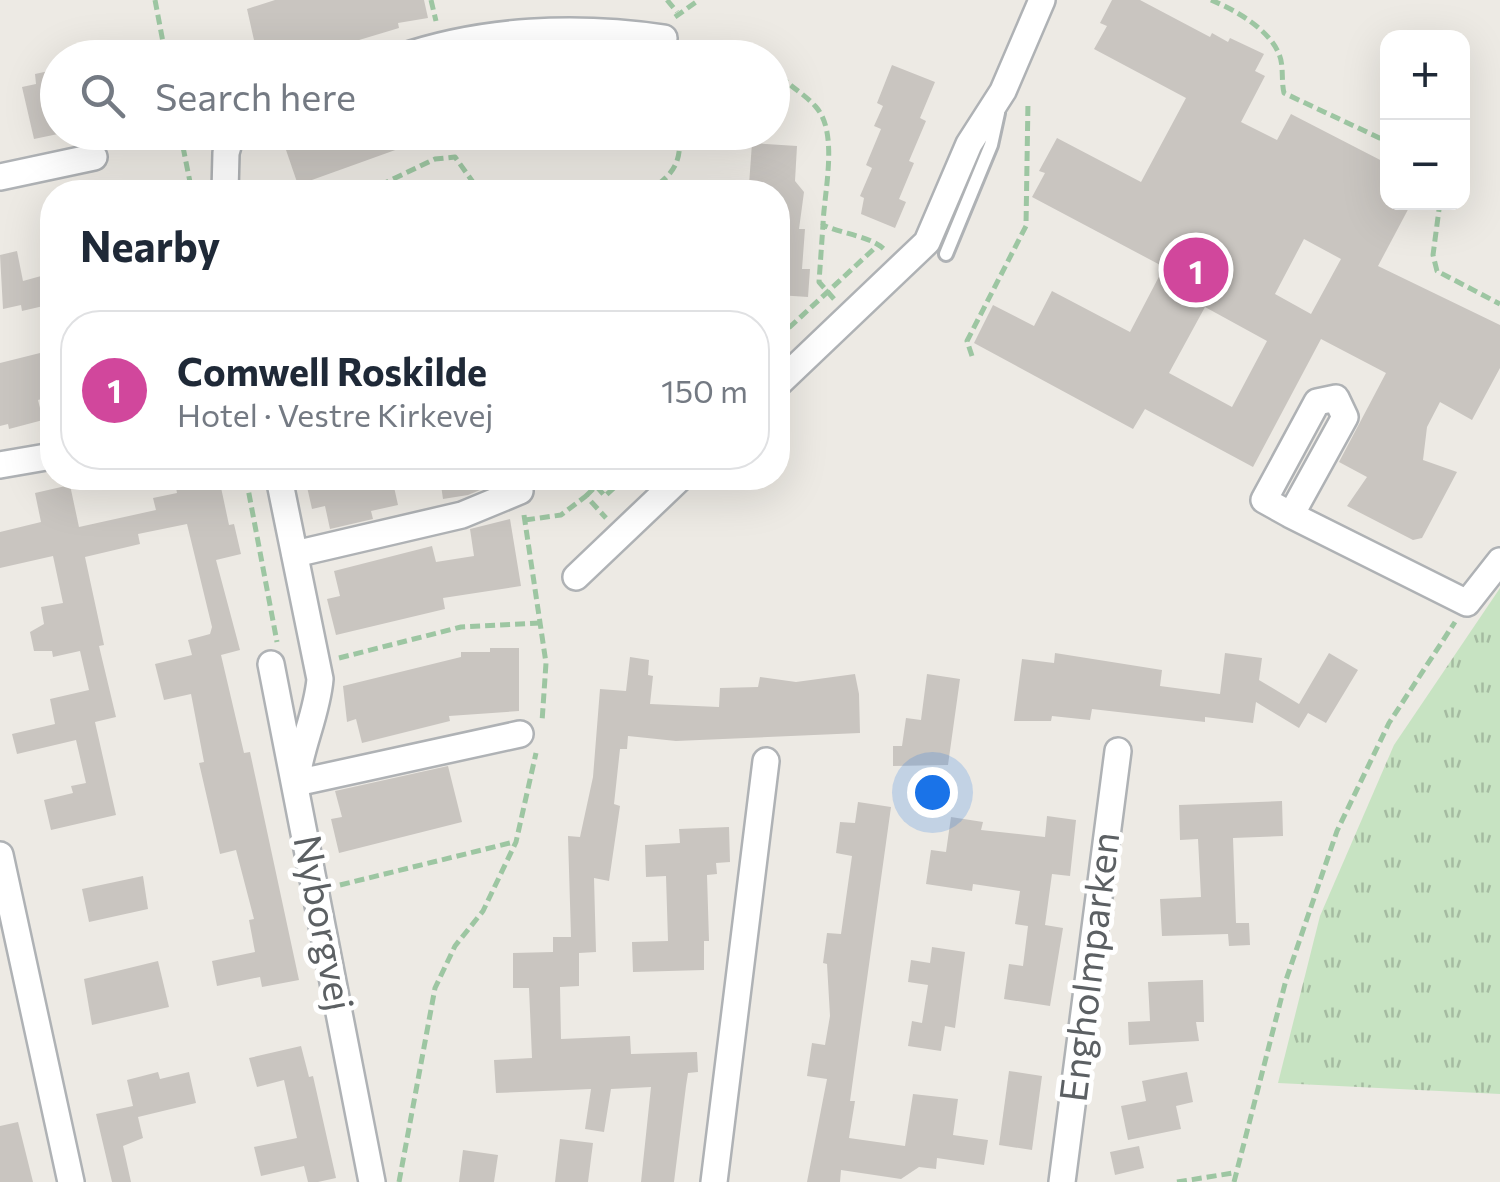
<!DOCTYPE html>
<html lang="en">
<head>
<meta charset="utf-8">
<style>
	body { margin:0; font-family:Commissioner,sans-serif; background:#f6f6f7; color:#1f2937 }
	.controls { position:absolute; right:30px; top:30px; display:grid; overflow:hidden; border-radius:20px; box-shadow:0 10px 40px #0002 }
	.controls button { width:90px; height:90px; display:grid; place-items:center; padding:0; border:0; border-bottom:2px solid #e0e1e3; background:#fff; color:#1f2937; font:50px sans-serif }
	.you { position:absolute; left:932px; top:792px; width:35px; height:35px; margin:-25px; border:8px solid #fff; border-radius:50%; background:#1a73e8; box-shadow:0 0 0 15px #1a73e833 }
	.badge { display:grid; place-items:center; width:65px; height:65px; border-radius:50%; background:#dc3b47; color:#fff; font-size:32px; font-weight:700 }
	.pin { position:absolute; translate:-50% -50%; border:5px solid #fff; box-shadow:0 2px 10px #0006 }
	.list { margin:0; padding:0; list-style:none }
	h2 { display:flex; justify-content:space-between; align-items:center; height:130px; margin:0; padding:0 40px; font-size:42px }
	h2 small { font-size:32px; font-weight:400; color:#747a83 }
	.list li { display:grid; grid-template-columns:65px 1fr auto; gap:30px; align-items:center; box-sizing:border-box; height:160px; margin:0 20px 20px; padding:0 20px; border:2px solid #e0e1e3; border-radius:40px }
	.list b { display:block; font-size:38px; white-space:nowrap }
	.list p { margin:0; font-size:32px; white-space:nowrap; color:#747a83 }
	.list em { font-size:32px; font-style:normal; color:#747a83 }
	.icon { flex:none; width:55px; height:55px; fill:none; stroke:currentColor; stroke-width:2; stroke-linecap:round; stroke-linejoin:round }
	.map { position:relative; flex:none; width:1500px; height:1182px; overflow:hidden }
	.search { position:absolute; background:#fff; box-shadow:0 10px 40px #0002; left:40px; top:40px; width:750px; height:110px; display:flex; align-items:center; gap:25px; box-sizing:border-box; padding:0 35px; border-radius:55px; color:#747a83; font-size:38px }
	.panel { position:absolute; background:#fff; box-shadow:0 10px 40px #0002; left:40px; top:180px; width:750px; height:310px; border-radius:40px }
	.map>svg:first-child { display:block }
	.grass { fill:url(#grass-tufts) }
	.building { fill:#c9c5c0; fill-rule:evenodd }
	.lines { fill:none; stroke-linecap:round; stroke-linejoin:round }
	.lane-casing { stroke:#afb2b5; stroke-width:18 }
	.street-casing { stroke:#afb2b5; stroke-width:30 }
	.path { stroke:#9dc6a2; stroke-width:5; stroke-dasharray:10 5; stroke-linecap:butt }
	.lane { stroke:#fff; stroke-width:12 }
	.street { stroke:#fff; stroke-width:25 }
	.labels { text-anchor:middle; stroke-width:10; stroke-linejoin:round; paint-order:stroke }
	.street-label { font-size:38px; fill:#5c6063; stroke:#fff }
</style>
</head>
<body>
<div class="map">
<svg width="1500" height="1182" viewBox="0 0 1500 1182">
	<defs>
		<pattern id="grass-tufts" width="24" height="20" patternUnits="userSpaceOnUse" patternTransform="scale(2.5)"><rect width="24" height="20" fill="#c7e3c2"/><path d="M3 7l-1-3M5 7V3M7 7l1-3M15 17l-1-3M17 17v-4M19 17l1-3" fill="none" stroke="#a5bba1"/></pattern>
	</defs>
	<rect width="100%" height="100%" fill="#edeae4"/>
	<!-- grass -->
	<polygon class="grass" points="1500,588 1500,1094 1278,1083 1320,916 1394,745"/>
	<!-- building -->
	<g class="building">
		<polygon points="275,0 424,0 428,18 398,23 399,28 316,53 317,58 272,58 270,46 256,49 247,9"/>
		<path d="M1112,0H1140L1210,37L1212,33L1228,42L1230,38L1264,54L1255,71L1265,76L1241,122L1277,140L1291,114L1388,164V202H1412L1378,266L1500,325V368L1472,420L1440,402L1427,427L1423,460L1457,472L1422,538L1413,540L1347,506L1367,477L1339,462L1386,373L1321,339L1253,467L1145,409L1133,429L974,343L993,305L1034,326L1052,291L1130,332L1164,267L1032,197L1045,173L1039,171L1057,138L1141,182L1186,98L1094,49L1107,26L1100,23ZM1304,239L1341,259L1311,314L1275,294ZM1205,307L1267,341L1232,407L1169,373Z"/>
		<polygon points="892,65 935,82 920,118 926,121 909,161 914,163 899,199 906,202 895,228 861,214 864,198 860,196 872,168 866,165 881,129 874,126 883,106 877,103"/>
		<polygon points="58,69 58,134 34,139 22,87 36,84 35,74"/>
		<polygon points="326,132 437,132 437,135 298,185 285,147"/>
		<polygon points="752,143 797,146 795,181 804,192 799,229 805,229 802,269 810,269 808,297 778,295 778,192 756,192 756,186 749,185"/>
		<polygon points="17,251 23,281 52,273 52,304 22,311 21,305 3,309 0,255"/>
		<polygon points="52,350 52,396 38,400 43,420 9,429 8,424 0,426 0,363"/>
		<polygon points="174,478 219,478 229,525 234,524 241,554 216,560 240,650 221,655 244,753 250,752 299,980 262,987 260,977 217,986 212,961 255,952 249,920 254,919 236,850 220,854 199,763 204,762 191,694 164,700 155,664 192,655 188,640 210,634 212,627 187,524 138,534 140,544 85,557 104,645 99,646 116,717 95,722 116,815 51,830 44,800 73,793 71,786 86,783 76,740 17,754 12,734 55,724 50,699 89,690 80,651 53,657 52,651 34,651 30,632 44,624 41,607 63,603 53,556 0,568 0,532 41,522 35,493 70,485 79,527 156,510 153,498 177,493"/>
		<polygon points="305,478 392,478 398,505 371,511 373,519 330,529 325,506 312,509"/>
		<polygon points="440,478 504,478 504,480 468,495 443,499"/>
		<polygon points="510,519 521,586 443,598 445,609 336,635 327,599 340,596 334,571 432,546 436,562 474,556 470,529"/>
		<polygon points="490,648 519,648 519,711 449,716 450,721 362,743 356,719 347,722 343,686 461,657 461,652 490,652"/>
		<polygon points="1055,653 1162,670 1160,686 1220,694 1225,653 1262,658 1259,680 1299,704 1329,653 1358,670 1326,723 1308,713 1299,728 1256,702 1253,723 1205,717 1205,722 1092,709 1090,720 1052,716 1051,721 1014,721 1022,659 1054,663"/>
		<polygon points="630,657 649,660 648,675 653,676 650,704 719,707 720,688 758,687 760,677 796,682 855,674 859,694 860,733 676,741 628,736 627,749 620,749 614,804 620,806 609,881 594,878 596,952 579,953 579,986 560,987 561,1039 630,1036 631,1054 697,1052 698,1072 688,1073 686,1086 674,1182 641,1182 651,1087 611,1089 604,1132 585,1129 591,1089 496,1093 494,1060 532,1058 529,988 513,988 513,953 553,952 553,937 571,937 568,836 580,837 593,777 600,689 626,691"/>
		<polygon points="927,674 960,679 948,765 893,766 893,746 902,746 906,718 921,720"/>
		<polygon points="448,766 462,822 339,853 331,819 342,817 335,791"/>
		<polygon points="1282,801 1283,836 1233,838 1236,923 1249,923 1250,945 1229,946 1228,934 1162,936 1160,899 1201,897 1198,839 1180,840 1179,805"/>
		<polygon points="858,802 891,807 850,1101 855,1101 849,1138 905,1146 913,1094 958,1099 953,1135 988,1140 984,1165 937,1158 936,1169 919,1167 901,1179 841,1170 840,1182 807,1182 827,1079 807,1076 812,1043 825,1045 830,1016 827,964 823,963 827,933 841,934 852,856 836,853 840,822 855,823"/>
		<polygon points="1047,816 1076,820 1070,876 1052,874 1045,925 1063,928 1050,1006 1004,999 1009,964 1023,966 1028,926 1015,924 1020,891 973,884 972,891 926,884 931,850 946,852 951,817 983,822 981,830 1045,837"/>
		<polygon points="729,827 730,862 716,863 717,874 707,875 709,941 704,941 704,970 633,972 632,942 668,941 666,876 646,877 645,845 680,843 679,829"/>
		<polygon points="143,876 148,909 89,922 82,889"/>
		<polygon points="932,947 965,952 955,1028 945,1026 941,1051 908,1046 912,1021 922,1023 928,985 908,982 911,960 930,963"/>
		<polygon points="158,961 169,1007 92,1025 84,979"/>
		<polygon points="1203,980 1204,1022 1196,1022 1199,1041 1129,1045 1128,1022 1150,1021 1148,982"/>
		<polygon points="301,1046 309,1077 313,1076 336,1178 318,1182 308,1182 304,1166 261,1176 254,1147 297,1138 284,1080 257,1087 249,1058"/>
		<polygon points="1009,1071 1042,1076 1032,1150 999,1145"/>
		<polygon points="158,1072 160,1079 189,1072 196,1103 138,1117 143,1138 123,1146 131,1182 112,1182 96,1114 133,1106 127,1080"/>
		<polygon points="1187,1072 1193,1102 1176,1106 1181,1129 1128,1140 1121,1106 1146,1101 1142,1081"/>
		<polygon points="18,1122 33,1182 0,1182 0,1126"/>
		<polygon points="560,1139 593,1143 588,1182 555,1182"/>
		<polygon points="1139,1146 1144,1168 1115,1175 1110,1152"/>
		<polygon points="463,1150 498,1155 494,1182 459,1182"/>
	</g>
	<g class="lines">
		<defs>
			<polyline id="lane" points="946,254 991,145 998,113"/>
			<g id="street">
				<path d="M399,58C483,29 576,25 664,38"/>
				<polyline points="0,177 94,157"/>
				<polyline points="225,192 226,153 232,132"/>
				<polyline points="778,384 927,242 969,144 1003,91 1042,0"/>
				<polyline points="0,465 52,456"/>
				<path d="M279,478L320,679C317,715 300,747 296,783L520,734"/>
				<polyline points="1291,515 1345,417 1336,398 1317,402 1264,500 1291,515 1467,603 1500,561"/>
				<polyline points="295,554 462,515 520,491"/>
				<polyline points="576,577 680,478"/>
				<polyline points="271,664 372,1182"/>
				<polyline points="0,855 71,1182"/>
				<polyline points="714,1182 766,761"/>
				<polyline points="1062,1182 1118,751"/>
			</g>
		</defs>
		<!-- lane casing -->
		<use href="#lane" class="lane-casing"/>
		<!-- street casing -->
		<use href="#street" class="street-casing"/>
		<!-- path -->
		<g class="path">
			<polyline points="155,0 166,58"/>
			<polyline points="431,0 436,21"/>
			<polyline points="667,0 677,12"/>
			<path d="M1211,0C1235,10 1268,28 1279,54C1284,65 1281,81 1284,93L1388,142"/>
			<polyline points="675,17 699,0"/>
			<path d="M772,62C783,85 800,89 816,107C839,133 824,192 823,225"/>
			<polyline points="180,132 192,192"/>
			<polyline points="366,192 435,159 455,157 480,192"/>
			<path d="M646,192C671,178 684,162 678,132"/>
			<polyline points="1440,202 1433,255 1437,271 1500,304"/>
			<path d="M834,299L819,282L823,225C842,234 871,236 885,250"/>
			<polyline points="778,338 878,245"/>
			<polyline points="972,356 967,341 1026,226 1028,101"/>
			<polyline points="246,478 277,642"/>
			<polyline points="586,496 596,486 605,496 625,478"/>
			<polyline points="524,515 546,663 542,722"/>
			<polyline points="525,520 561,515 586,496 606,518"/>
			<polyline points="339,658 461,627 540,623"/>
			<polyline points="340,885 514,842"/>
			<polyline points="399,1182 435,988 455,946 483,911 516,842 536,753"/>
			<polyline points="1177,1182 1233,1173"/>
			<polyline points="1234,1182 1286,980 1337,831 1389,723 1455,622"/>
		</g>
		<!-- lane -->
		<use href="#lane" class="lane"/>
		<!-- street -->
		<use href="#street" class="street"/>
	</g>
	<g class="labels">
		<!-- street labels -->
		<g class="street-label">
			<text transform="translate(323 923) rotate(79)" y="13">Nyborgvej</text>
			<text transform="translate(1090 967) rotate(-83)" y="13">Engholmparken</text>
		</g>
	</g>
</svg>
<div class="controls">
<button>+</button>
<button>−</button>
</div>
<div class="you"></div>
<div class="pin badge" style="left:1196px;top:270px;background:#d1479c">1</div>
<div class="search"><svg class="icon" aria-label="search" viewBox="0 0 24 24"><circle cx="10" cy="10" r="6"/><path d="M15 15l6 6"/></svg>Search here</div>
<section class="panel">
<h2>Nearby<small></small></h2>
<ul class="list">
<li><span class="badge" style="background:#d1479c">1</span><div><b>Comwell Roskilde</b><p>Hotel · Vestre Kirkevej</p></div><em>150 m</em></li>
</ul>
</section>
</div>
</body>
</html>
